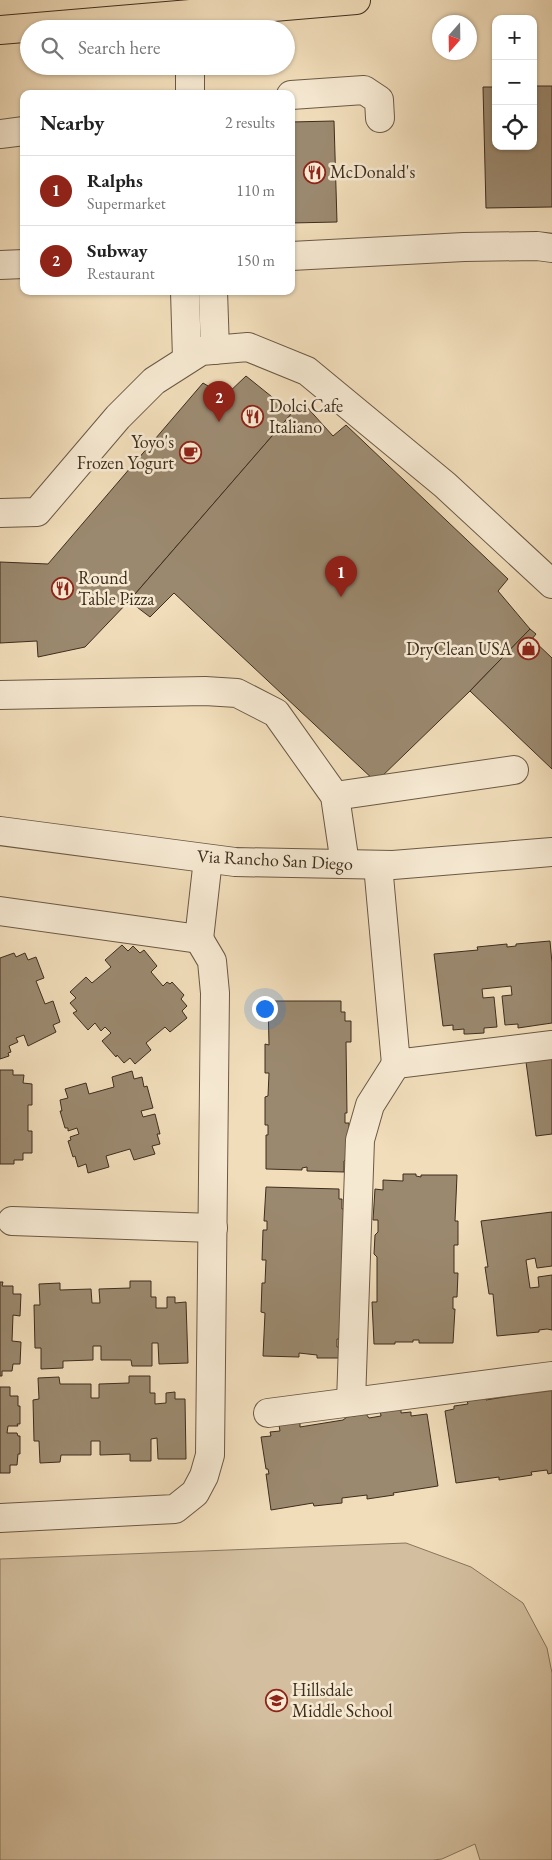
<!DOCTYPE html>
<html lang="en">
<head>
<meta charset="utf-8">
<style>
	body { margin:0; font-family:"EB Garamond",serif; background:#f2f2f2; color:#222 }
	.controls { position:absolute; right:15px; top:15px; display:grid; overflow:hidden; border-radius:10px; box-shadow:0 1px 4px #0004 }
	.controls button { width:45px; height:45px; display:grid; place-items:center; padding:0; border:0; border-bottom:1px solid #e0e0e0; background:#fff; color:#222; font:25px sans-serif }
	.compass { position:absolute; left:432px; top:15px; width:45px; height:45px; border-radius:50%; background:#fff; box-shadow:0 1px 4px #0004; rotate:200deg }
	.you { position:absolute; left:264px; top:1008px; width:18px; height:18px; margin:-12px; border:4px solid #fff; border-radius:50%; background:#1a73e8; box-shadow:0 0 0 8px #1a73e833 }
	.badge { display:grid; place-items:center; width:32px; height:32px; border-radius:50%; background:#8f2418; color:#fff; font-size:16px; font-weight:700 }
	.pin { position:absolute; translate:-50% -41px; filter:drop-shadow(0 1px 2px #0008) }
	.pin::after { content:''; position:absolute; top:26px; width:18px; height:15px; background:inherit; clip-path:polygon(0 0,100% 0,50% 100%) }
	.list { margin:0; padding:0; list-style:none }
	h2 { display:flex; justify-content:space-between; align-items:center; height:65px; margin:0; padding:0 20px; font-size:21px }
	h2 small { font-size:16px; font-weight:400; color:#767676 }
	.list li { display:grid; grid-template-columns:32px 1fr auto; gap:15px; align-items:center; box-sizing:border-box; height:70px; padding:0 20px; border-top:1px solid #e0e0e0 }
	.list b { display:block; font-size:19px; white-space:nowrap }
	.list p { margin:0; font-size:16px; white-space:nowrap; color:#767676 }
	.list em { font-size:16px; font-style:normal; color:#767676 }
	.icon { flex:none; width:28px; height:28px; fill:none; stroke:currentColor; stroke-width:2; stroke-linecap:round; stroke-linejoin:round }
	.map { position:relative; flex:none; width:552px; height:1860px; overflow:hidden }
	.search { position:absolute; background:#fff; box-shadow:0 1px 4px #0004; left:20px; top:20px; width:275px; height:55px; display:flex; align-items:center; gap:12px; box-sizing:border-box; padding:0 18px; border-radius:28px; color:#767676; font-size:19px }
	.panel { position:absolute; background:#fff; box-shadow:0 1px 4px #0004; left:20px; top:90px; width:275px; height:205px; border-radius:10px }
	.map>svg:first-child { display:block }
	.green { fill:#d3bf9f; stroke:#88765e }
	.building { fill:#9b896f; stroke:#3e2d1e }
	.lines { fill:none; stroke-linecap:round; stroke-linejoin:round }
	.minor-casing { stroke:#6b5945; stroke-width:30 }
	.major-casing { stroke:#3e2d1e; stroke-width:30 }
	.minor { stroke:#f6e9d2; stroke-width:28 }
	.major { stroke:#f1ddba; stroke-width:28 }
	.labels { text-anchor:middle; stroke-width:5; stroke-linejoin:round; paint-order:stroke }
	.poi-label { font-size:18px; fill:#3e2d1e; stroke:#f6e9d2; text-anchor:start }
	.street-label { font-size:18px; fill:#3e2d1e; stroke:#f6e9d2 }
</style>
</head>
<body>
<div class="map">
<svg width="552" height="1860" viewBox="0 0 552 1860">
	<rect width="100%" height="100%" fill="#f1ddba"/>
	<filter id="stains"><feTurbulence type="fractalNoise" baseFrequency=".004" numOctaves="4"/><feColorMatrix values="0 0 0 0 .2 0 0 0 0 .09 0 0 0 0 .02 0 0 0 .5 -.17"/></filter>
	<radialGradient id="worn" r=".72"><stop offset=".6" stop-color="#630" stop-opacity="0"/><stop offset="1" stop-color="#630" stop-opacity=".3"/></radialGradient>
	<!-- green -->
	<polygon class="green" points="406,1543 471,1567 523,1603 547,1648 552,1673 552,1860 480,1860 475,1844 442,1859 433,1860 0,1860 0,1559"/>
	<!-- building -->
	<g class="building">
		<polygon points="533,86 552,86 552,207 486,208 483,87 496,87 496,146 533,146"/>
		<polygon points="334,121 337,222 291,223 291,122"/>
		<polygon points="246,376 292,413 129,601 85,647 38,657 37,641 0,643 0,562 48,564 203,383 225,396"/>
		<polygon points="305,405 333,436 346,425 508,579 498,591 530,629 470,691 376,782 174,593 150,617 129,601 292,413"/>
		<polygon points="530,629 536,634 532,639 552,658 552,769 470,691"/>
		<polygon points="550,941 552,963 552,1023 518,1028 518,1024 505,1025 502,996 512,995 511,986 482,989 483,998 494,997 497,1027 484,1028 484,1033 467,1034 464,1034 464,1029 453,1030 453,1025 443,1026 434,954 478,950 477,947 507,944 507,947 516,946 516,944"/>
		<polygon points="122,945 128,951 133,946 140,953 144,950 157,966 151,972 163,986 167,982 170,984 172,982 184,995 181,999 187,1006 182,1011 187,1018 170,1032 165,1027 146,1043 151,1050 135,1064 130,1058 124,1063 117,1055 116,1057 102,1041 111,1033 105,1027 101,1031 95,1023 88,1030 73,1013 77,1011 70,1003 76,998 70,992 86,977 92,983 111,967 105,960"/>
		<polygon points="14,953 16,957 25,953 28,960 36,957 44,978 36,981 45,1004 53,1001 60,1022 53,1025 56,1032 28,1046 24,1035 16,1038 18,1042 9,1046 11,1052 8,1053 9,1056 0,1059 0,958"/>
		<polygon points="268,1001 341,1001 341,1012 345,1012 345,1021 351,1021 351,1042 346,1042 347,1113 345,1113 345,1123 349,1123 349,1143 347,1158 344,1161 344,1172 307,1171 307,1167 302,1168 302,1170 266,1169 266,1135 268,1135 268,1125 265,1125 265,1097 268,1096 269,1073 265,1073 265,1044 269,1045"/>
		<polygon points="552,1049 552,1134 536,1136 526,1062 537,1060"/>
		<polygon points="0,1070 13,1070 13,1075 24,1075 23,1083 32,1084 32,1105 28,1105 28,1131 32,1131 32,1153 23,1153 23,1160 14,1160 14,1164 0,1164"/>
		<polygon points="132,1071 134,1079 142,1077 144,1087 147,1086 153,1108 141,1111 143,1117 155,1114 160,1134 157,1134 160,1144 152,1146 155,1154 134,1160 130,1149 106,1156 109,1167 88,1173 86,1164 78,1167 75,1156 73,1157 68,1141 71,1140 70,1137 79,1134 77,1128 68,1131 68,1128 65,1128 60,1111 62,1111 60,1100 68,1098 65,1089 86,1083 89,1094 114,1087 112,1077"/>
		<polygon points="403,1174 416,1174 416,1176 421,1177 421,1175 457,1175 455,1221 458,1221 458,1245 454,1245 454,1273 458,1273 457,1297 453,1297 453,1309 455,1309 453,1343 419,1343 419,1340 413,1340 413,1342 395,1342 395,1344 374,1344 372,1302 377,1302 377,1257 374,1254 375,1235 378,1232 378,1220 373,1220 375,1189 383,1190 383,1180 403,1181"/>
		<polygon points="266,1187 339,1189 339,1199 342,1199 342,1209 347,1208 340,1339 337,1339 337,1347 344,1347 344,1358 317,1358 317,1355 299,1353 299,1357 263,1356 265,1313 261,1312 262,1283 265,1283 266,1260 262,1260 263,1230 267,1230 267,1221 264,1221"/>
		<polygon points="552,1212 552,1266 537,1268 535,1258 526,1260 530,1288 539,1287 538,1277 552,1275 552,1330 547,1329 539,1330 539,1332 497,1336 493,1294 489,1294 485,1267 488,1267 481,1221"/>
		<polygon points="130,1281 151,1281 151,1297 156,1297 156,1308 167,1308 167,1297 175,1297 175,1303 186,1302 188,1363 159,1364 158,1343 152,1343 152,1366 132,1366 131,1360 101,1360 101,1346 93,1346 93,1360 63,1361 63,1368 41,1369 41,1348 35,1348 34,1305 40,1305 39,1284 60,1283 60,1290 91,1289 92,1303 100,1303 99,1289 130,1288"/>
		<polygon points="0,1282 3,1282 2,1286 13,1286 13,1294 21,1294 20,1316 13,1315 12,1341 21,1342 20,1364 13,1364 12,1371 2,1371 2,1376 0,1376"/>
		<polygon points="129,1376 150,1376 150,1393 155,1393 155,1404 166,1403 166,1393 175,1392 175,1399 185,1399 186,1459 158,1459 157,1438 151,1439 151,1461 130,1461 130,1454 100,1455 100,1441 91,1441 91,1455 61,1455 60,1462 40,1463 39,1441 34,1441 33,1400 39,1399 38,1378 59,1377 60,1384 91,1384 91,1398 99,1398 99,1384 129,1383"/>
		<polygon points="0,1387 10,1387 10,1396 18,1396 18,1406 20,1406 20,1424 17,1424 18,1426 8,1426 7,1433 17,1433 18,1436 20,1436 20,1454 18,1454 17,1465 10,1465 10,1473 0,1473"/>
		<polygon points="552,1389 552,1473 548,1474 547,1470 531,1472 532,1475 499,1480 499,1477 456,1483 445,1411 454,1409 454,1406 468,1404 466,1398 485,1395 486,1400"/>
		<polygon points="401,1409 401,1413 411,1412 411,1416 427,1414 438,1486 393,1493 394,1495 367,1499 367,1495 342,1498 342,1503 314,1506 313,1503 271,1510 266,1474 269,1474 268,1469 266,1469 261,1437 271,1436 270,1432 280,1431 279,1425 300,1422 300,1427 343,1420 347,1417 366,1414 369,1418 381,1416 380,1410"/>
	</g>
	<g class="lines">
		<defs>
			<g id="minor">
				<polyline points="190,66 190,94"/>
				<polyline points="291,95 364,90 379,100 380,118"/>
				<polyline points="0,134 24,131"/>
				<polyline points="291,256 464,247 537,246 552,248"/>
				<polyline points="0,265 24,264"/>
				<polyline points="185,291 187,359"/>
				<polyline points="213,291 215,350"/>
				<polyline points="0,513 37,512 118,417 154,381 201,351 248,347 307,371 445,485 552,584"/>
				<polyline points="0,695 205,691 237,693 276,713 335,796 345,864"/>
				<polyline points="335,796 514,770"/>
				<polyline points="0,831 235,862 393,865 552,852"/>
				<polyline points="378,865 396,1064 552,1045"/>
				<polyline points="0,911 199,939 208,859"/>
				<polyline points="12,1221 213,1228"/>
				<polyline points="351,1402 360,1140 370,1105 396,1064"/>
				<polyline points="268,1413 552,1376"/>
				<polyline points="0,1518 175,1509 195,1493 204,1476 210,1455 215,993 212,961 199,939"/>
			</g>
			<polyline id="major" points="0,30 356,0"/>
		</defs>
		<!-- minor casing -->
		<use href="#minor" class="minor-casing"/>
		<!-- major casing -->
		<use href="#major" class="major-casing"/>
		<!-- minor -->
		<use href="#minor" class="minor"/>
		<!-- major -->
		<use href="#major" class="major"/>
	</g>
	<!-- icons -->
	<defs>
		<symbol id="restaurant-ring" viewBox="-11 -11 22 22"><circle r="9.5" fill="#f6e9d2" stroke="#8f2418" stroke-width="1.5"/><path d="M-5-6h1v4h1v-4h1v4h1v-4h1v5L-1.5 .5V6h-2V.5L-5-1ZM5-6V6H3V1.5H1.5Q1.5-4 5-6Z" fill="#8f2418"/></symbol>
		<symbol id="cafe-ring" viewBox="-11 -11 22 22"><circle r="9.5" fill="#f6e9d2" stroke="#8f2418" stroke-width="1.5"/><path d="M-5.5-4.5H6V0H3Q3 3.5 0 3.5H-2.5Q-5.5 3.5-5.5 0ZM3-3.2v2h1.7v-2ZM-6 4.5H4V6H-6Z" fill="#8f2418"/></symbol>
		<symbol id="shop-ring" viewBox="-11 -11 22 22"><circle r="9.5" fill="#f6e9d2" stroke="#8f2418" stroke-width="1.5"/><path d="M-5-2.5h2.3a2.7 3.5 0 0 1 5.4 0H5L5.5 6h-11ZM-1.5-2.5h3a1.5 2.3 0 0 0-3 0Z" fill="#8f2418"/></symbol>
		<symbol id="school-ring" viewBox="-11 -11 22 22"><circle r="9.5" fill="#f6e9d2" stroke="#8f2418" stroke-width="1.5"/><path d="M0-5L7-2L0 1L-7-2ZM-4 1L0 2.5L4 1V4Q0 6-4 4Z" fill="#8f2418"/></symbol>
	</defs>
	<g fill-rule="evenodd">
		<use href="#restaurant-ring" x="302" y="160" width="25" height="25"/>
		<use href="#restaurant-ring" x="240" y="404" width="25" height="25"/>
		<use href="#cafe-ring" x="178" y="440" width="25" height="25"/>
		<use href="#restaurant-ring" x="50" y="576" width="25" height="25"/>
		<use href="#shop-ring" x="516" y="636" width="25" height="25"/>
		<use href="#school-ring" x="264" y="1688" width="25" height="25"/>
	</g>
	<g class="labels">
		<!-- poi labels -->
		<g class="poi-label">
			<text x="330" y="178">McDonald's</text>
			<text x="269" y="412">Dolci Cafe<tspan x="269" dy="21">Italiano</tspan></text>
			<text x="174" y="448" text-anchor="end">Yoyo's<tspan x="174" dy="21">Frozen Yogurt</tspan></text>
			<text x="78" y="584">Round<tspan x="78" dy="21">Table Pizza</tspan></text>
			<text x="512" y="655" text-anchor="end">DryClean USA</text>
			<text x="292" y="1696">Hillsdale<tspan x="292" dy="21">Middle School</tspan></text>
		</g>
		<!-- street labels -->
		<g class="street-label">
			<text transform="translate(275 860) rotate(3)" y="6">Via Rancho San Diego</text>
		</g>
	</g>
	<rect width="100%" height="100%" filter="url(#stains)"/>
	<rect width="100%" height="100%" fill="url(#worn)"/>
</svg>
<div class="controls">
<button>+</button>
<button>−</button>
<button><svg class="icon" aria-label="locate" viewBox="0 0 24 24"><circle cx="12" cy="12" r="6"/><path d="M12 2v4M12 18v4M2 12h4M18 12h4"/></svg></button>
</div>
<svg class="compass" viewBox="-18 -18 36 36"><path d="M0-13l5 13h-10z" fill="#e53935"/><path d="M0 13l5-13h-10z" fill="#767676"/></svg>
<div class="you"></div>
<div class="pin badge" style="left:341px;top:597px">1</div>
<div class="pin badge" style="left:219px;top:422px">2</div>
<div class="search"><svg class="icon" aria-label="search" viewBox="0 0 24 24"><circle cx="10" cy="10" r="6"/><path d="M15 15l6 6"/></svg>Search here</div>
<section class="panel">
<h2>Nearby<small>2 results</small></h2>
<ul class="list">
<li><span class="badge">1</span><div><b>Ralphs</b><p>Supermarket</p></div><em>110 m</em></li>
<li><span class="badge">2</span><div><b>Subway</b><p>Restaurant</p></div><em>150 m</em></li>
</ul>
</section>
</div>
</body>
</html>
